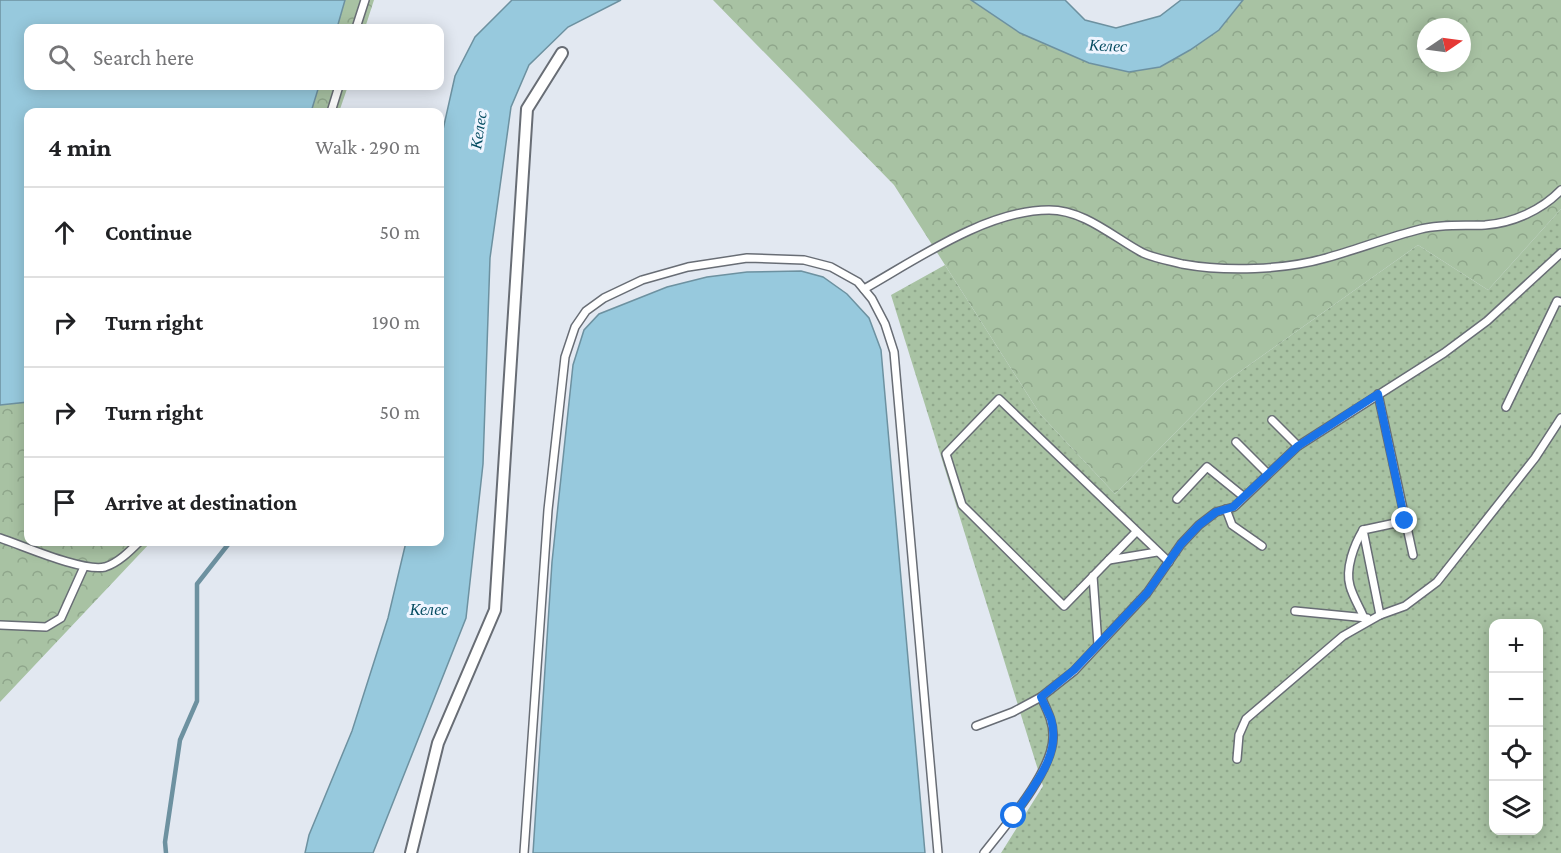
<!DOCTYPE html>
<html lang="en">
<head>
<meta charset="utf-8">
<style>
	body { margin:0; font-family:"Crimson Pro",serif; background:#f2f2f2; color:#202124 }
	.controls { position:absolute; right:18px; bottom:18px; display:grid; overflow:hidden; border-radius:12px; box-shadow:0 3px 15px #0003 }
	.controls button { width:54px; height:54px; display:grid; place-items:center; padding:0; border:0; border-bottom:2px solid #e0e0e0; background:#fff; color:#202124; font:30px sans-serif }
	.compass { position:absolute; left:1417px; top:18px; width:54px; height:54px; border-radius:50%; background:#fff; box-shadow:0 3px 15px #0003; rotate:77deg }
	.stop { position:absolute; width:18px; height:18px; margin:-14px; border:4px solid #1a73e8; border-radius:50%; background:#fff }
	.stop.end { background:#1a73e8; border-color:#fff; box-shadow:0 2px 6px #0008 }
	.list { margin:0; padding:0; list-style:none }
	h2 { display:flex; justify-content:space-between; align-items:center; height:78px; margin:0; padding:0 24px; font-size:26px }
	h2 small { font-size:20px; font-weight:400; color:#757577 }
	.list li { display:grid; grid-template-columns:39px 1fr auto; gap:18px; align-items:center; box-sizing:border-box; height:90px; padding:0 24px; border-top:2px solid #e0e0e0 }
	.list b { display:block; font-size:22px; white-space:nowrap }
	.list em { font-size:20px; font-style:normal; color:#757577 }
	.icon { flex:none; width:33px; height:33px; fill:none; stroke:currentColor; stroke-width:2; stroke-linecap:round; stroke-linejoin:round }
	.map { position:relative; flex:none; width:1561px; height:853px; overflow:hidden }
	.search { position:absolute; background:#fff; box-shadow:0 3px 15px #0003; left:24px; top:24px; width:420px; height:66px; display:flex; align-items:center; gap:15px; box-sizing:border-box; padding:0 21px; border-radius:12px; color:#757577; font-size:22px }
	.panel { position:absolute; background:#fff; box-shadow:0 3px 15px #0003; left:24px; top:108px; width:420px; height:438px; border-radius:12px }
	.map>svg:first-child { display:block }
	.grass { fill:url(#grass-dots); fill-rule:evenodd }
	.forest { fill:url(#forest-crowns); fill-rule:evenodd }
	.water { fill:#97c9dd; stroke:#6d91a0; stroke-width:1.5 }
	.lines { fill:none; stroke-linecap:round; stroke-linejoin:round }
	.stream { stroke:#6d91a0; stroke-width:4.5 }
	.service-casing { stroke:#686d75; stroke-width:10 }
	.pedestrian-casing { stroke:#686d75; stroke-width:14 }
	.service { stroke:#fff; stroke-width:7 }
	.pedestrian { stroke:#fff; stroke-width:10 }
	.route { stroke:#1a73e8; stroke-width:8 }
	.labels { text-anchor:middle; stroke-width:6; stroke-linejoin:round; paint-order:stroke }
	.water-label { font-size:16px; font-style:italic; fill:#054c61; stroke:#eff5ff }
</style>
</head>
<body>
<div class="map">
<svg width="1561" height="853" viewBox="0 0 1561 853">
	<defs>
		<pattern id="grass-dots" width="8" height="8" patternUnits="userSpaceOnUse" patternTransform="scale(1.5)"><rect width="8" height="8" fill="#a8c2a3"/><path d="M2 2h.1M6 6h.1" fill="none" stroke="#8fa68b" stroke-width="1.8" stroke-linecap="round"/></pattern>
		<pattern id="forest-crowns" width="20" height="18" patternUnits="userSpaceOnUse" patternTransform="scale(1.5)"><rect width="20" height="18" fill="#a8c2a3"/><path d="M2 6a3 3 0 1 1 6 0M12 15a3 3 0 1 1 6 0" fill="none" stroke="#8fa68b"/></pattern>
	</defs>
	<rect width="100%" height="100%" fill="#e2e8f1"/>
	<!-- grass -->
	<path class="grass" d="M1561,209V853H1001L1043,786L891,295L945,265L1040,414L1115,494L1224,383L1418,245L1488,290ZM1494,624H1538V830H1494Z"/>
	<!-- forest -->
	<g class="forest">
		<polygon points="0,0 374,0 365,28 28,28 28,86 348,86 339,112 28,112 28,542 151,542 0,702"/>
		<path d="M713,0H971L1020,33L1160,67L1219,30L1243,0H1561V209L1488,290L1418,245L1224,383L1115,494L1040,414L894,185ZM1426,27H1462V63H1426Z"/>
	</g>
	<!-- water -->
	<g class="water">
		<polygon points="0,0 345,0 337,28 28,28 28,86 319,86 311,112 28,112 28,402 0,405"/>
		<polygon points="512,0 621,0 568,27 529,65 511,107 490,258 483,464 466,618 373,853 305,853 309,835 352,731 388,618 406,542 440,542 440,143 455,76 475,37"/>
		<polygon points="971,0 1065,0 1085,20 1116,28 1160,16 1181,0 1243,0 1219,30 1190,50 1160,67 1129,72 1089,63 1020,33"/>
		<polygon points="801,271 823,277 847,294 869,318 881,350 925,853 533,853 552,562 573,365 584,330 599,314 667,287 707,277 747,272"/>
	</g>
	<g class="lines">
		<!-- stream -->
		<polyline class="stream" points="166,853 165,842 180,740 197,701 197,584 230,542"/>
		<defs>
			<g id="service">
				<polyline points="356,28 365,0"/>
				<polyline points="331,112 339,86"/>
				<path d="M864,289C917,259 987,210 1049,210C1085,210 1114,238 1143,253C1154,258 1170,261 1182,264C1226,272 1284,270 1326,258C1358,249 1389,237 1421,229C1442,224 1464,226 1485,225C1513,223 1542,210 1561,190"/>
				<polyline points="1378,394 1413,555"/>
				<polyline points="1506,407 1557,301 1561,302"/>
				<polyline points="1272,420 1298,446"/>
				<polyline points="1236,442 1268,474"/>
				<polyline points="1177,499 1207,467 1244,497"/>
				<polyline points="1226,509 1232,525 1262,546"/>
				<path d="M1363,530C1354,545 1345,569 1350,586C1353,597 1360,608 1364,618"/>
				<polyline points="1136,532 1064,606 962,505 946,454 999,399 1169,562"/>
				<path d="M0,538C24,546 82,572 105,567C118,563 130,551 139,542"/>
				<polyline points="1109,560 1157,552"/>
				<polyline points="1093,576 1098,645"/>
				<polyline points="1295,611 1367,618"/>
				<polyline points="1380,615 1363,530 1405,521"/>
				<polyline points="0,625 46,627 61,618 84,567"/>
				<polyline points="976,726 1013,712 1041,697 1074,671 1147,593 1181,544 1199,525 1216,512 1234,507 1298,446 1444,353 1487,321 1561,253"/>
				<polyline points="1237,759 1239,735 1246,719 1343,636 1380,615 1405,606 1437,582 1535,458 1561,418"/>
				<polyline points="524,853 548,510 565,357 575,327 586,311 604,298 642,280 688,267 747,258 804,260 831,267 858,282 872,299 885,324 894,352 938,853"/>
				<path d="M984,853C1005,826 1052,772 1053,738C1054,723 1047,710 1041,697"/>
			</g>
			<polyline id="pedestrian" points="411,853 438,743 495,610 527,109 562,53"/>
		</defs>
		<!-- service casing -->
		<use href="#service" class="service-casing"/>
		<!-- pedestrian casing -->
		<use href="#pedestrian" class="pedestrian-casing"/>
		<!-- service -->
		<use href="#service" class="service"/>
		<!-- pedestrian -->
		<use href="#pedestrian" class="pedestrian"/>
	</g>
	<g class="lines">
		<!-- route -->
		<path class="route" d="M1014,816C1032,787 1062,756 1051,719C1048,712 1044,704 1041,697L1074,670L1147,593L1181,544L1199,525L1216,512L1233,507L1298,446L1378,394L1405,521"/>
	</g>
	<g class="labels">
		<!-- water labels -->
		<g class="water-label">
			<text transform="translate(1108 45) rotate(2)" y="6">Келес</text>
			<text transform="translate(478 130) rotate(-81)" y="6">Келес</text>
			<text x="429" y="615">Келес</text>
		</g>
	</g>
</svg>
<div class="controls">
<button>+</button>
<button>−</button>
<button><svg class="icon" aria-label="locate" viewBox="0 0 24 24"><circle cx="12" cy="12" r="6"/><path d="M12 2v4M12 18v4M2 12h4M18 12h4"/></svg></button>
<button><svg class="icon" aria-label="layers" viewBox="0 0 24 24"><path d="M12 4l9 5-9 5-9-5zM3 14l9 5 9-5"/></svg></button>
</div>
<svg class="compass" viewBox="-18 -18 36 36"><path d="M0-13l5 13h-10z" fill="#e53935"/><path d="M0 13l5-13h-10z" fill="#757577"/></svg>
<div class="stop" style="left:1014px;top:816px"></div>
<div class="stop end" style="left:1405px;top:521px"></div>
<div class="search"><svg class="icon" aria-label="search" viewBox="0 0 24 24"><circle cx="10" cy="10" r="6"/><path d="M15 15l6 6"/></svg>Search here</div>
<section class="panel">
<h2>4 min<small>Walk · 290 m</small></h2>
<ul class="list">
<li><svg class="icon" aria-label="ahead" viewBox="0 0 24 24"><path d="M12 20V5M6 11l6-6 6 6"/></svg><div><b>Continue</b></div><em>50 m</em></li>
<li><svg class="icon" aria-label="right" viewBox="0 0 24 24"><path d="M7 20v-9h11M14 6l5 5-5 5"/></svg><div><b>Turn right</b></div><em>190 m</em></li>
<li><svg class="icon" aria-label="right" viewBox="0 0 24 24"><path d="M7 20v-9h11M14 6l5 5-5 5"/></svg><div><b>Turn right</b></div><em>50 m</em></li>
<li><svg class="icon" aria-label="arrive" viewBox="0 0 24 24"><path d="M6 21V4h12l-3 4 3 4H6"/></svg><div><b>Arrive at destination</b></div></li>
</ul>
</section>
</div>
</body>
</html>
